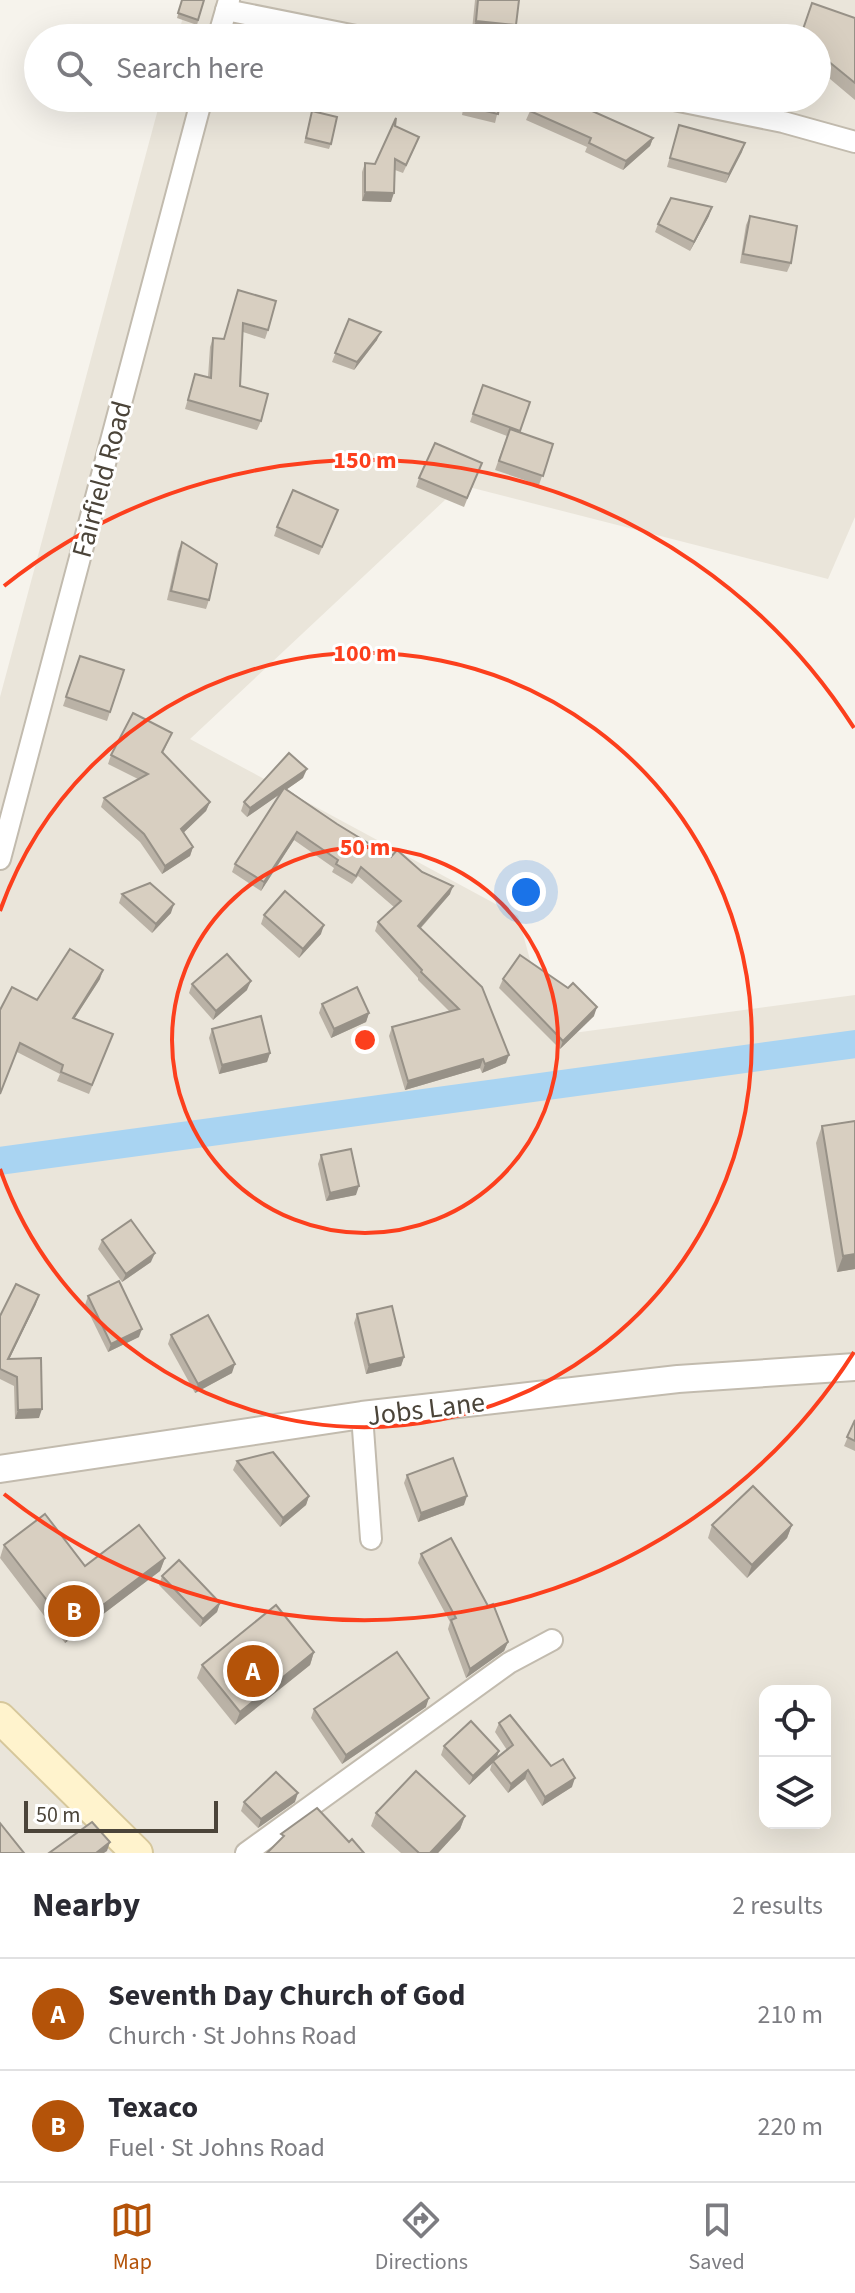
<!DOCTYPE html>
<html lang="en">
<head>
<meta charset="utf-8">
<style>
	body { margin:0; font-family:"Source Sans 3",sans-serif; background:#f2f2f3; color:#2b2b33 }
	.controls { position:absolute; right:24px; bottom:24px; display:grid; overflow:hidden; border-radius:16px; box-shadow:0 8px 32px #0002 }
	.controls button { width:72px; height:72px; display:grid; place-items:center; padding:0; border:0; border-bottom:2px solid #e1e1e2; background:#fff; color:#2b2b33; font:40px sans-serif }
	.scale { position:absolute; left:24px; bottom:20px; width:194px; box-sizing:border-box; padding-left:8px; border:4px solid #4b4439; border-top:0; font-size:22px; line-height:28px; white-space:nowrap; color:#4b4439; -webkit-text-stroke:6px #fff; paint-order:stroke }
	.you { position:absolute; left:526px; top:892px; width:28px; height:28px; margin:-20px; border:6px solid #fff; border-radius:50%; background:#1a73e8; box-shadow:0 0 0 12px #1a73e833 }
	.badge { display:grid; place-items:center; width:52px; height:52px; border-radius:50%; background:#b45309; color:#fff; font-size:26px; font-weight:700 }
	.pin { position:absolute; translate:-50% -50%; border:4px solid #fff; box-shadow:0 2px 8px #0006 }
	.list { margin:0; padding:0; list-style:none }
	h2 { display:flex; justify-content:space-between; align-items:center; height:104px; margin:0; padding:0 32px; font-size:34px }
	h2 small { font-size:26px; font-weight:400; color:#7c7c81 }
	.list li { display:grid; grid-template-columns:52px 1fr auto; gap:24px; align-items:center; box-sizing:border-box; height:112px; padding:0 32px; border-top:2px solid #e1e1e2 }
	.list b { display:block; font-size:30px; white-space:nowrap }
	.list p { margin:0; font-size:26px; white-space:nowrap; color:#7c7c81 }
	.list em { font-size:26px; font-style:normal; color:#7c7c81 }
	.icon { flex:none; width:44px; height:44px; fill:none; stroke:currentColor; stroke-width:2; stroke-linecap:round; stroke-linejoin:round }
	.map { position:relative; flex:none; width:855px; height:1853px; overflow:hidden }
	.search { position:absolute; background:#fff; box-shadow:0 8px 32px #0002; left:24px; right:24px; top:24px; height:88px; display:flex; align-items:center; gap:20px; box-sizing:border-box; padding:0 28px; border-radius:44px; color:#7c7c81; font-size:30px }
	.sheet { height:328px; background:#fff }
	nav { display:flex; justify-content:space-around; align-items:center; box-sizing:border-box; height:112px; border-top:2px solid #e1e1e2; background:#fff; font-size:22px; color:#7c7c81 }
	nav a { display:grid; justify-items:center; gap:4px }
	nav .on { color:#b45309 }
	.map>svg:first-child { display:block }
	.residential { fill:#eae5da; fill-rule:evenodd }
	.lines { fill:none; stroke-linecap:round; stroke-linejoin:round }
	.canal { stroke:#a9d4f2; stroke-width:28 }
	.minor-casing { stroke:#c2bbae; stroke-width:24 }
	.tertiary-casing { stroke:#c2bbae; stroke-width:30 }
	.secondary-casing { stroke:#d6c79b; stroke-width:34 }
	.minor { stroke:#fff; stroke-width:20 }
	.tertiary { stroke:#fff; stroke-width:26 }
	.secondary { stroke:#fff3cd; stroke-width:30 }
	.wall { fill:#bab2a6 }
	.shaded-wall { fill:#979187 }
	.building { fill:#d8cfc1; stroke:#979187; stroke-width:2 }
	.ring { fill:none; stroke:#fc3f1d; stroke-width:4 }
	.labels { text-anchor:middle; stroke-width:6; stroke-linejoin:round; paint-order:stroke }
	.street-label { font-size:28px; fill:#4b4439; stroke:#fff }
	.centre { fill:#fc3f1d; stroke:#fff; stroke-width:4 }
	.ring-label { font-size:24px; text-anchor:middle; font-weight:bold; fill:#fc3f1d; stroke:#fff; stroke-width:6; stroke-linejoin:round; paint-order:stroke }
</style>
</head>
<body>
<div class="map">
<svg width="855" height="1853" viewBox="0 0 855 1853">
	<rect width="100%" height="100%" fill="#f6f3ec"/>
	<!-- residential -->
	<path class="residential" d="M188,0H855V517L828,579L461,485L190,739L518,916L551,1036L855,995V1853H0V697L161,98H817V38H177ZM765,1691H825V1823H765Z"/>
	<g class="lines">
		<!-- canal -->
		<polyline class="canal" points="0,1161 855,1044"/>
		<defs>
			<g id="minor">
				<polyline points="226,10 366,38"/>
				<polyline points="218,38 229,0"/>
				<polyline points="664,98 783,122 855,142"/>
				<polyline points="0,859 202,98"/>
				<polyline points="362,1415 371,1539"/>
				<polyline points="246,1853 509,1663 552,1640"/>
			</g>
			<polyline id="tertiary" points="0,1469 362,1415 678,1379 855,1367"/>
			<polyline id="secondary" points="0,1718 137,1853"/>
		</defs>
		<!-- minor casing -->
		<use href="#minor" class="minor-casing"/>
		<!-- tertiary casing -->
		<use href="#tertiary" class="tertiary-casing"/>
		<!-- secondary casing -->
		<use href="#secondary" class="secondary-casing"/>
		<!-- minor -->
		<use href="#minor" class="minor"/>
		<!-- tertiary -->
		<use href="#tertiary" class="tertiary"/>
		<!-- secondary -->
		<use href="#secondary" class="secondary"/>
	</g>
	<!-- wall -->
	<g class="wall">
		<polygon points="182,0 204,0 197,25 177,18"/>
		<polygon points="475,0 519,0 516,25 513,34 472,30"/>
		<polygon points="855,18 855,100 817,68 817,38"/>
		<polygon points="465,98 501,98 495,123 462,115"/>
		<polygon points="312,111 331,144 329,149 304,143"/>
		<polygon points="530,111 653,138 650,146 623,170 585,152 587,147 526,120"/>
		<polygon points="679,125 745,143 726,183 667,167"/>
		<polygon points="395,126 416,145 403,173 395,170 391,202 362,201 362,172 365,163 375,164"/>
		<polygon points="709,216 690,251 655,232 658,224"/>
		<polygon points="750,216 791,263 787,272 740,263 746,225"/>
		<polygon points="238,290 268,330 265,339 243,332 240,386 261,421 257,430 185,409 195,374 208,377 210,347 213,338 224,339"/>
		<polygon points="349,319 377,340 354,370 332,362"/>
		<polygon points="483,385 519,432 553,444 539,485 495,470 507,436 470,422"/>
		<polygon points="482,463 464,507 416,487 419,478"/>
		<polygon points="338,510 319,555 274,536 277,527"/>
		<polygon points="182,542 209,600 206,609 167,600 178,551"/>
		<polygon points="80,656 124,670 107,721 63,706"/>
		<polygon points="172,733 163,753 210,802 206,811 183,833 193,847 190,856 162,874 140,842 101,807 104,798 138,779 108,764 111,755"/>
		<polygon points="303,778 287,789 337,824 450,894 421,928 506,1063 482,1073 480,1068 405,1090 389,1036 392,1027 449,1011 418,980 418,978 375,931 378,922 394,907 358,876 352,884 332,872 334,868 294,840 261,891 232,872 235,864 280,794 247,817 241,811 244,802"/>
		<polygon points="122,894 171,913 152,933 119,903"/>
		<polygon points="264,915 321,934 299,958 261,924"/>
		<polygon points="100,979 74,1019 113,1034 89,1094 57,1081 60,1074 17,1052 37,1000"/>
		<polygon points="503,979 594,1016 560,1049 499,988"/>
		<polygon points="192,984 247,990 213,1020 189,993"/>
		<polygon points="322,1004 369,1013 366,1022 331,1038 319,1013"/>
		<polygon points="212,1029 270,1053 267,1062 219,1074 209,1038"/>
		<polygon points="855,1121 855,1269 837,1272 816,1143 822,1126"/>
		<polygon points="321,1155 356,1195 326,1201 318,1164"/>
		<polygon points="102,1240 151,1262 122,1282 98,1249"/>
		<polygon points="88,1296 139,1337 108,1352 85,1305"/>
		<polygon points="36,1304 9,1359 39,1418 15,1419 14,1386 0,1379 0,1316"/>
		<polygon points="357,1314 404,1357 401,1366 366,1374 354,1323"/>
		<polygon points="171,1335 232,1373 195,1393 168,1344"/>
		<polygon points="855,1420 855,1451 844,1446"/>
		<polygon points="237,1461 309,1496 306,1505 280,1527 233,1470"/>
		<polygon points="407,1475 464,1505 418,1522 404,1483"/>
		<polygon points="712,1525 792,1525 787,1538 747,1578 708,1538"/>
		<polygon points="4,1545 85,1566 165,1558 160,1571 65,1643 0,1558"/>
		<polygon points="421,1554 508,1642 504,1651 466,1678 448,1629 450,1622 418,1563"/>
		<polygon points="162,1576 220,1603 217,1612 200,1627 159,1585"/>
		<polygon points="314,1652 310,1665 235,1725 197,1678 202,1665"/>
		<polygon points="426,1707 342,1764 311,1718 314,1709"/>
		<polygon points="499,1723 551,1766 572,1787 542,1806 525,1779 508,1793 490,1770 492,1763 469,1785 441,1755 444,1746 499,1751 496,1759 507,1750 495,1732"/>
		<polygon points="244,1802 295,1802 258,1828 241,1811"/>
		<polygon points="376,1813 465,1816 460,1829 438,1853 401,1853 371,1826"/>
	</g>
	<!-- shaded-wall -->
	<g class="shaded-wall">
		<polygon points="476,21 516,25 513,34 472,30"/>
		<polygon points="653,138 650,146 623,170 626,161"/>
		<polygon points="745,143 742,152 726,183 729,174"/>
		<polygon points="365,192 394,193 391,202 362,201"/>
		<polygon points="712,207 709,216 690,251 694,242"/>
		<polygon points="381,332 377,340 354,370 357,362"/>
		<polygon points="307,769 303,778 247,817 250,808"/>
		<polygon points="210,802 206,811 178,838 181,829"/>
		<polygon points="297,832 294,840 261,891 264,882"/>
		<polygon points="193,847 190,856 162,874 165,866"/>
		<polygon points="453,886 450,894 415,934 418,926"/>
		<polygon points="174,904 171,913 152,933 156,924"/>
		<polygon points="324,925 321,934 299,958 303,949"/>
		<polygon points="103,970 100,979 69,1027 73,1018"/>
		<polygon points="251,981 247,990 213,1020 216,1011"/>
		<polygon points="597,1007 594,1016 560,1049 563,1041"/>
		<polygon points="369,1013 366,1022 331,1038 334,1029"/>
		<polygon points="270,1053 267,1062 219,1074 222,1065"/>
		<polygon points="509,1055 506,1063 482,1073 485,1064"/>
		<polygon points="483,1059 480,1068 405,1090 408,1081"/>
		<polygon points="359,1186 356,1195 326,1201 330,1193"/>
		<polygon points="155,1253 151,1262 122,1282 126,1274"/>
		<polygon points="855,1254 855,1269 837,1272 843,1256"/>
		<polygon points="39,1295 36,1304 5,1368 8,1359"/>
		<polygon points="142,1329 139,1337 108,1352 111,1344"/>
		<polygon points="404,1357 401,1366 366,1374 369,1365"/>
		<polygon points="235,1364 232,1373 195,1393 198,1384"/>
		<polygon points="42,1409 39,1418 15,1419 18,1410"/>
		<polygon points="309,1496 306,1505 280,1527 283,1518"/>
		<polygon points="467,1496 464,1505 418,1522 421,1513"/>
		<polygon points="792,1525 787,1538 747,1578 752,1565"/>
		<polygon points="165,1558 160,1571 65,1643 70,1630"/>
		<polygon points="220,1603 217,1612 200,1627 203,1619"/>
		<polygon points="508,1642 504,1651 466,1678 470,1669"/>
		<polygon points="314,1652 310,1665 235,1725 240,1712"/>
		<polygon points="429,1698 426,1707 342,1764 346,1755"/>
		<polygon points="499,1751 496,1760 469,1785 473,1776"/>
		<polygon points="528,1770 525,1779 508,1793 511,1784"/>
		<polygon points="575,1778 572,1787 542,1806 545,1797"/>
		<polygon points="298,1793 295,1802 258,1828 261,1819"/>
		<polygon points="465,1816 460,1829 438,1853 430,1853"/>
		<polygon points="110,1842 107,1851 104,1853 96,1853"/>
	</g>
	<!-- building -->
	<g class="building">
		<polygon points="182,0 204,0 198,20 178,13"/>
		<polygon points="478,0 519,0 516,25 476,21"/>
		<polygon points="812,3 855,18 855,83 817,52 817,38 800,38"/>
		<polygon points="467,98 501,98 498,114 465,106"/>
		<polygon points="536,98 563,98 653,138 626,161 589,143 591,138 530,111"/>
		<polygon points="312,111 337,117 331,144 306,138"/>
		<polygon points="396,118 395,126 419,137 406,165 395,159 394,193 365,192 365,163 375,164"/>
		<polygon points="679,125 745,143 729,174 670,158"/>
		<polygon points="671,198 712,207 694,242 658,224"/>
		<polygon points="750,216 797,226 791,263 743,254"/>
		<polygon points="238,290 276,301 268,330 243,323 240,386 268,394 261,421 188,400 195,374 211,378 213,338 224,339"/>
		<polygon points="349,319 381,332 357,362 335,353"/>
		<polygon points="483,385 530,402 520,431 473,414"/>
		<polygon points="510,429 553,444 543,476 499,461"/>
		<polygon points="435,443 482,463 467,498 419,478"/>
		<polygon points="293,490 338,510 322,547 277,527"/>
		<polygon points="182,542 217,564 209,600 171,591"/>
		<polygon points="80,656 124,670 110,712 66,697"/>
		<polygon points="133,713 172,733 162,752 210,802 181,829 193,847 165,866 144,834 104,798 148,774 111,755"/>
		<polygon points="289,753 307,769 250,808 244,802"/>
		<polygon points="284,788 337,824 391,857 397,850 422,872 453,886 418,926 482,987 509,1055 485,1064 483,1059 408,1081 392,1027 459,1009 421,972 422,970 378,922 401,901 361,867 356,876 336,864 338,860 297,832 264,882 235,864"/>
		<polygon points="150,883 174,904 156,924 122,894"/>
		<polygon points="285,891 324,925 303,949 264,915"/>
		<polygon points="70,949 103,970 73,1018 113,1034 92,1085 61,1072 63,1065 20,1043 0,1094 0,1010 12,987 37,1000"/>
		<polygon points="227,954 251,981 216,1011 192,984"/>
		<polygon points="520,955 568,988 573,983 597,1007 563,1041 503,979"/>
		<polygon points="357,987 369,1013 334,1029 322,1004"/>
		<polygon points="261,1016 270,1053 222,1065 212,1029"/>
		<polygon points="855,1121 855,1254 843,1256 822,1126"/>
		<polygon points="351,1149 359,1186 330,1193 321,1155"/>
		<polygon points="131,1220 155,1253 126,1274 102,1240"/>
		<polygon points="119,1281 142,1329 111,1344 88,1296"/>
		<polygon points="16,1284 39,1295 8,1359 41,1358 42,1409 18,1410 17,1377 0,1369 0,1316"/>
		<polygon points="392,1306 404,1357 369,1365 357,1314"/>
		<polygon points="208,1315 235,1364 198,1384 171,1335"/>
		<polygon points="855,1420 855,1441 847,1437"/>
		<polygon points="273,1452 309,1496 283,1518 237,1461"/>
		<polygon points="453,1458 467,1496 421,1513 407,1475"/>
		<polygon points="753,1486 792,1525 752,1565 712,1525"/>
		<polygon points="45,1514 85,1566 139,1525 165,1558 70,1630 4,1545"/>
		<polygon points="451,1538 488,1606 493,1604 508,1642 470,1669 451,1620 456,1618 421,1554"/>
		<polygon points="179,1560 220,1603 203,1619 162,1576"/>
		<polygon points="276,1605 314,1652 240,1712 202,1665"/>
		<polygon points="397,1652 429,1698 346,1755 314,1709"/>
		<polygon points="510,1715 551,1766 563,1759 575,1778 545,1797 528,1770 511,1784 493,1761 513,1745 499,1723"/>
		<polygon points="471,1721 499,1751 473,1776 444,1746"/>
		<polygon points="416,1771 465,1816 430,1853 419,1853 376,1813"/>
		<polygon points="276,1772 298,1793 261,1819 244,1802"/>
		<polygon points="317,1808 349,1842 352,1839 364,1853 267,1853 284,1836 281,1834"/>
		<polygon points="92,1822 110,1842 96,1853 49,1853"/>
		<polygon points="0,1823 24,1853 0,1853"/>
	</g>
	<!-- distance rings -->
	<g class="ring">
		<circle cx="365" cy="1040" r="193"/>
		<path d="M0 911A387 387 0 1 1 0 1169"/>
		<path d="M854 1352A580 580 0 0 1 4 1494M4 586A580 580 0 0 1 854 728"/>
	</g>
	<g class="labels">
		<!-- street labels -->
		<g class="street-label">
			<text transform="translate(101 479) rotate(-75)" y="10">Fairfield Road</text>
			<text transform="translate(426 1408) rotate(-7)" y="10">Jobs Lane</text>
		</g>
	</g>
	<circle cx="365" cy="1040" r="12" class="centre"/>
	<g class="ring-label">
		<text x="365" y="468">150 m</text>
		<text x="365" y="661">100 m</text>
		<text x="365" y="855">50 m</text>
	</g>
</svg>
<div class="controls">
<button><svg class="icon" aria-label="locate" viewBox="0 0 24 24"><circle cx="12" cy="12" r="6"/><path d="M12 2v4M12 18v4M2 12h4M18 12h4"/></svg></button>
<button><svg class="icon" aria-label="layers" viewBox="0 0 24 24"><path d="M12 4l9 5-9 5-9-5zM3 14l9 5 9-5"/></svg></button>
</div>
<div class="scale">50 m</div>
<div class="you"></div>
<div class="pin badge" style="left:253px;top:1671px">A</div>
<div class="pin badge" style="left:74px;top:1611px">B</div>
<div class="search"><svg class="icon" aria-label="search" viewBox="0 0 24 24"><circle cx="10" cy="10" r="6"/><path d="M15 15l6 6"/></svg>Search here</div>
</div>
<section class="sheet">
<h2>Nearby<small>2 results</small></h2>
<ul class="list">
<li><span class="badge">A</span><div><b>Seventh Day Church of God</b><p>Church · St Johns Road</p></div><em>210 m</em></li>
<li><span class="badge">B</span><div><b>Texaco</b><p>Fuel · St Johns Road</p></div><em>220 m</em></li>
</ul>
</section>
<nav>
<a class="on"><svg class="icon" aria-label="map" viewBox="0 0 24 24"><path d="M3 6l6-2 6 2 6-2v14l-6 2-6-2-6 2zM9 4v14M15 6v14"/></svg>Map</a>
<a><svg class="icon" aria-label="directions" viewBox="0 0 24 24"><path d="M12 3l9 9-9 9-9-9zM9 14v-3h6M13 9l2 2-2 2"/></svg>Directions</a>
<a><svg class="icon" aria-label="saved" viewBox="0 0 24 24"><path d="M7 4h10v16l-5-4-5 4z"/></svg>Saved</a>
</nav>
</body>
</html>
